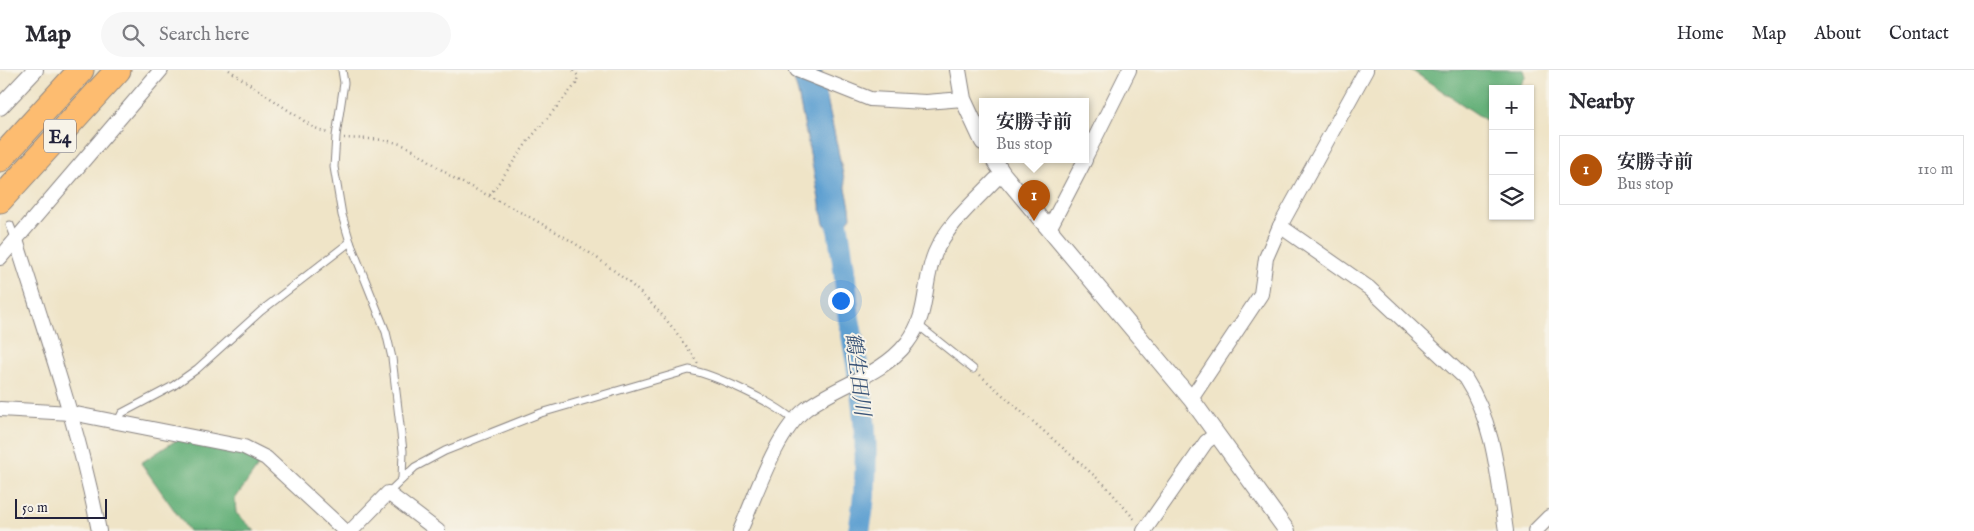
<!DOCTYPE html>
<html lang="en">
<head>
<meta charset="utf-8">
<style>
	body { margin:0; font-family:"IM FELL English","Noto Serif JP",serif; background:#f7f7f7; color:#2b2b33 }
	.controls { position:absolute; right:15px; top:15px; display:grid; overflow:hidden; border-radius:0px; box-shadow:0 1px 4px #0004 }
	.controls button { width:45px; height:45px; display:grid; place-items:center; padding:0; border:0; border-bottom:1px solid #e1e1e2; background:#fff; color:#2b2b33; font:25px sans-serif }
	.scale { position:absolute; left:15px; bottom:12px; width:92px; box-sizing:border-box; padding-left:5px; border:2px solid #22223b; border-top:0; font-size:14px; line-height:18px; white-space:nowrap; color:#22223b; -webkit-text-stroke:4px #f7f3e8; paint-order:stroke }
	.you { position:absolute; left:840px; top:230px; width:18px; height:18px; margin:-12px; border:4px solid #fff; border-radius:50%; background:#1a73e8; box-shadow:0 0 0 8px #1a73e833 }
	.badge { display:grid; place-items:center; width:32px; height:32px; border-radius:50%; background:#b45309; color:#fff; font-size:16px; font-weight:700 }
	.pin { position:absolute; translate:-50% -41px; filter:drop-shadow(0 1px 2px #0008) }
	.pin::after { content:''; position:absolute; top:26px; width:18px; height:15px; background:inherit; clip-path:polygon(0 0,100% 0,50% 100%) }
	.popup { position:absolute; left:979px; top:28px; width:110px; height:65px; box-sizing:border-box; display:grid; place-content:center; border-radius:0px; background:#fff; filter:drop-shadow(0 1px 4px #0005); font-size:16px; white-space:nowrap; color:#7c7c81 }
	.popup b { font-size:19px; color:#2b2b33 }
	.popup::after { content:''; position:absolute; left:50%; top:100%; margin-left:-10px; border:10px solid transparent; border-top-color:#fff }
	.list { margin:0; padding:0; list-style:none }
	h2 { display:flex; justify-content:space-between; align-items:center; height:65px; margin:0; padding:0 20px; font-size:21px }
	h2 small { font-size:16px; font-weight:400; color:#7c7c81 }
	.list li { display:grid; grid-template-columns:32px 1fr auto; gap:15px; align-items:center; box-sizing:border-box; height:70px; margin:0 10px 10px; padding:0 10px; border:1px solid #e1e1e2; border-radius:0px }
	.list b { display:block; font-size:19px; white-space:nowrap }
	.list p { margin:0; font-size:16px; white-space:nowrap; color:#7c7c81 }
	.list em { font-size:16px; font-style:normal; color:#7c7c81 }
	.icon { flex:none; width:28px; height:28px; fill:none; stroke:currentColor; stroke-width:2; stroke-linecap:round; stroke-linejoin:round }
	.map { position:relative; flex:none; width:1549px; height:461px; overflow:hidden }
	header { display:flex; align-items:center; gap:30px; box-sizing:border-box; height:70px; padding:0 25px; background:#fff; border-bottom:1px solid #e1e1e2 }
	header strong { font-size:24px }
	nav { display:flex; gap:28px; margin-inline-start:auto; font-size:18px }
	.search { width:350px; height:45px; background:#f7f7f7; display:flex; align-items:center; gap:12px; box-sizing:border-box; padding:0 18px; border-radius:28px; color:#7c7c81; font-size:19px }
	main { display:flex }
	aside { flex:1; background:#fff }
	.map>svg:first-child { display:block }
	.forest { fill:#66b17a; stroke:#446a5a }
	.water { fill:#5ea0d1; stroke:#406186 }
	.lines { fill:none; stroke-linecap:round; stroke-linejoin:round }
	.river { stroke:#5ea0d1; stroke-width:22 }
	.service-casing { stroke:#888381; stroke-width:9 }
	.minor-casing { stroke:#888381; stroke-width:16 }
	.tertiary-casing { stroke:#888381; stroke-width:18 }
	.motorway-casing { stroke:#888381; stroke-width:27 }
	.path { stroke:#888381; stroke-width:2.5; stroke-dasharray:1 4; stroke-linecap:butt }
	.service { stroke:#fff; stroke-width:7 }
	.minor { stroke:#fff; stroke-width:14 }
	.tertiary { stroke:#fff; stroke-width:16 }
	.motorway { stroke:#fdbc6f; stroke-width:25 }
	.labels { text-anchor:middle; stroke-width:4; stroke-linejoin:round; paint-order:stroke }
	.shield { fill:#f7f3e8; stroke:#62616f; stroke-width:1 }
	.shield-label { font-size:19px; font-weight:bold; fill:#22223b }
	.water-label { font-size:21px; font-style:italic; fill:#3a5477; stroke:#f7f3e8 }
</style>
</head>
<body>
<header>
<strong>Map</strong>
<div class="search"><svg class="icon" aria-label="search" viewBox="0 0 24 24"><circle cx="10" cy="10" r="6"/><path d="M15 15l6 6"/></svg>Search here</div>
<nav><a>Home</a><a>Map</a><a>About</a><a>Contact</a></nav>
</header>
<main>
<div class="map">
<svg width="1549" height="461" viewBox="0 0 1549 461">
	<rect width="100%" height="100%" fill="#f7f3e8"/>
	<filter id="ink" filterUnits="userSpaceOnUse"><feTurbulence type="fractalNoise" baseFrequency=".02" numOctaves="2"/><feDisplacementMap in="SourceGraphic" scale="10" xChannelSelector="R" yChannelSelector="G"/><feConvolveMatrix kernelMatrix="1 2 1 2 8 2 1 2 1" color-interpolation-filters="sRGB"/></filter>
	<filter id="wash" filterUnits="userSpaceOnUse"><feTurbulence type="fractalNoise" baseFrequency=".0096" numOctaves="4" result="noise"/><feDisplacementMap in="SourceGraphic" scale="20" xChannelSelector="R" yChannelSelector="G"/><feGaussianBlur stdDeviation="1.12" result="paint"/><feColorMatrix in="noise" values="0 0 0 0 0 0 0 0 0 0 0 0 0 0 0 0 0 1.4 0 .05"/><feComposite in="paint" operator="in"/></filter>
	<g filter="url(#wash)">
		<rect width="100%" height="100%" fill="#efe4c7"/>
		<!-- forest -->
		<g class="forest">
			<polygon points="1411,0 1524,0 1526,6 1518,19 1493,19 1493,55"/>
			<polygon points="178,369 243,382 261,392 235,429 236,443 255,461 189,461 141,393"/>
		</g>
		<!-- water -->
		<polygon class="water" points="791,0 821,0 850,137 851,147 838,162 824,154 798,23"/>
		<g class="lines">
			<!-- river -->
			<path class="river" d="M834,131C837,154 841,176 844,199C846,216 847,232 849,249C863,322 873,387 859,461"/>
		</g>
	</g>
	<g filter="url(#ink)">
		<g class="lines">
			<defs>
				<g id="service">
					<polyline points="342,0 344,13 336,66 334,97 342,145 350,172 386,262 392,288 403,381 402,409"/>
					<polyline points="10,155 16,170"/>
					<polyline points="918,255 973,299"/>
					<polyline points="118,351 122,343 173,316 197,299 261,241 350,172"/>
					<path d="M388,423L415,397L445,381L541,343L689,300C714,304 775,333 793,350"/>
				</g>
				<g id="minor">
					<polyline points="797,0 870,29 926,32 963,29"/>
					<polyline points="1085,88 1129,0"/>
					<path d="M1280,156L1369,218L1465,308C1495,354 1498,409 1506,461"/>
					<polyline points="1049,159 1085,90"/>
					<path d="M16,170C46,266 80,362 99,461"/>
					<polyline points="0,188 161,0"/>
					<polyline points="1191,329 1261,224 1266,188 1280,156 1366,0"/>
					<polyline points="0,339 71,343 244,377 266,388 345,461"/>
					<polyline points="351,461 388,423 438,461"/>
					<path d="M740,461C756,425 776,362 806,339C839,314 881,306 907,273C930,243 922,214 935,183C947,155 974,132 995,110L1003,104"/>
					<polyline points="1144,461 1206,372 1216,364"/>
					<polyline points="1535,461 1549,447"/>
				</g>
				<g id="tertiary">
					<polyline points="958,0 963,29 983,72"/>
					<polyline points="0,37 35,0"/>
					<polyline points="994,90 1003,104 1191,329 1287,461"/>
				</g>
				<g id="motorway">
					<polyline points="0,89 81,0"/>
					<polyline points="0,130 118,0"/>
				</g>
			</defs>
			<!-- service casing -->
			<use href="#service" class="service-casing"/>
			<!-- minor casing -->
			<use href="#minor" class="minor-casing"/>
			<!-- tertiary casing -->
			<use href="#tertiary" class="tertiary-casing"/>
			<!-- motorway casing -->
			<use href="#motorway" class="motorway-casing"/>
			<!-- path -->
			<g class="path">
				<polyline points="229,0 313,57 327,63"/>
				<path d="M344,68C361,69 381,68 397,73C421,80 439,101 461,112C541,152 628,194 681,269C687,277 693,285 698,294"/>
				<polyline points="490,125 528,71 576,14 578,6 573,0"/>
				<polyline points="980,305 1105,415 1136,451"/>
			</g>
			<!-- service -->
			<use href="#service" class="service"/>
			<!-- minor -->
			<use href="#minor" class="minor"/>
			<!-- tertiary -->
			<use href="#tertiary" class="tertiary"/>
			<!-- motorway -->
			<use href="#motorway" class="motorway"/>
		</g>
	</g>
	<g class="labels">
		<!-- shield labels -->
		<rect class="shield" x="44" y="49.5" width="32" height="33" rx="4"/>
		<g class="shield-label">
			<text x="60" y="73">E4</text>
		</g>
		<!-- water labels -->
		<g class="water-label">
			<text transform="translate(858 304) rotate(83)" y="7">鶴生田川</text>
		</g>
	</g>
</svg>
<div class="controls">
<button>+</button>
<button>−</button>
<button><svg class="icon" aria-label="layers" viewBox="0 0 24 24"><path d="M12 4l9 5-9 5-9-5zM3 14l9 5 9-5"/></svg></button>
</div>
<div class="scale">50 m</div>
<div class="you"></div>
<div class="pin badge" style="left:1034px;top:151px">1</div>
<div class="popup"><b>安勝寺前</b>Bus stop</div>
</div>
<aside>
<h2>Nearby<small></small></h2>
<ul class="list">
<li><span class="badge">1</span><div><b>安勝寺前</b><p>Bus stop</p></div><em>110 m</em></li>
</ul>
</aside>
</main>
</body>
</html>
